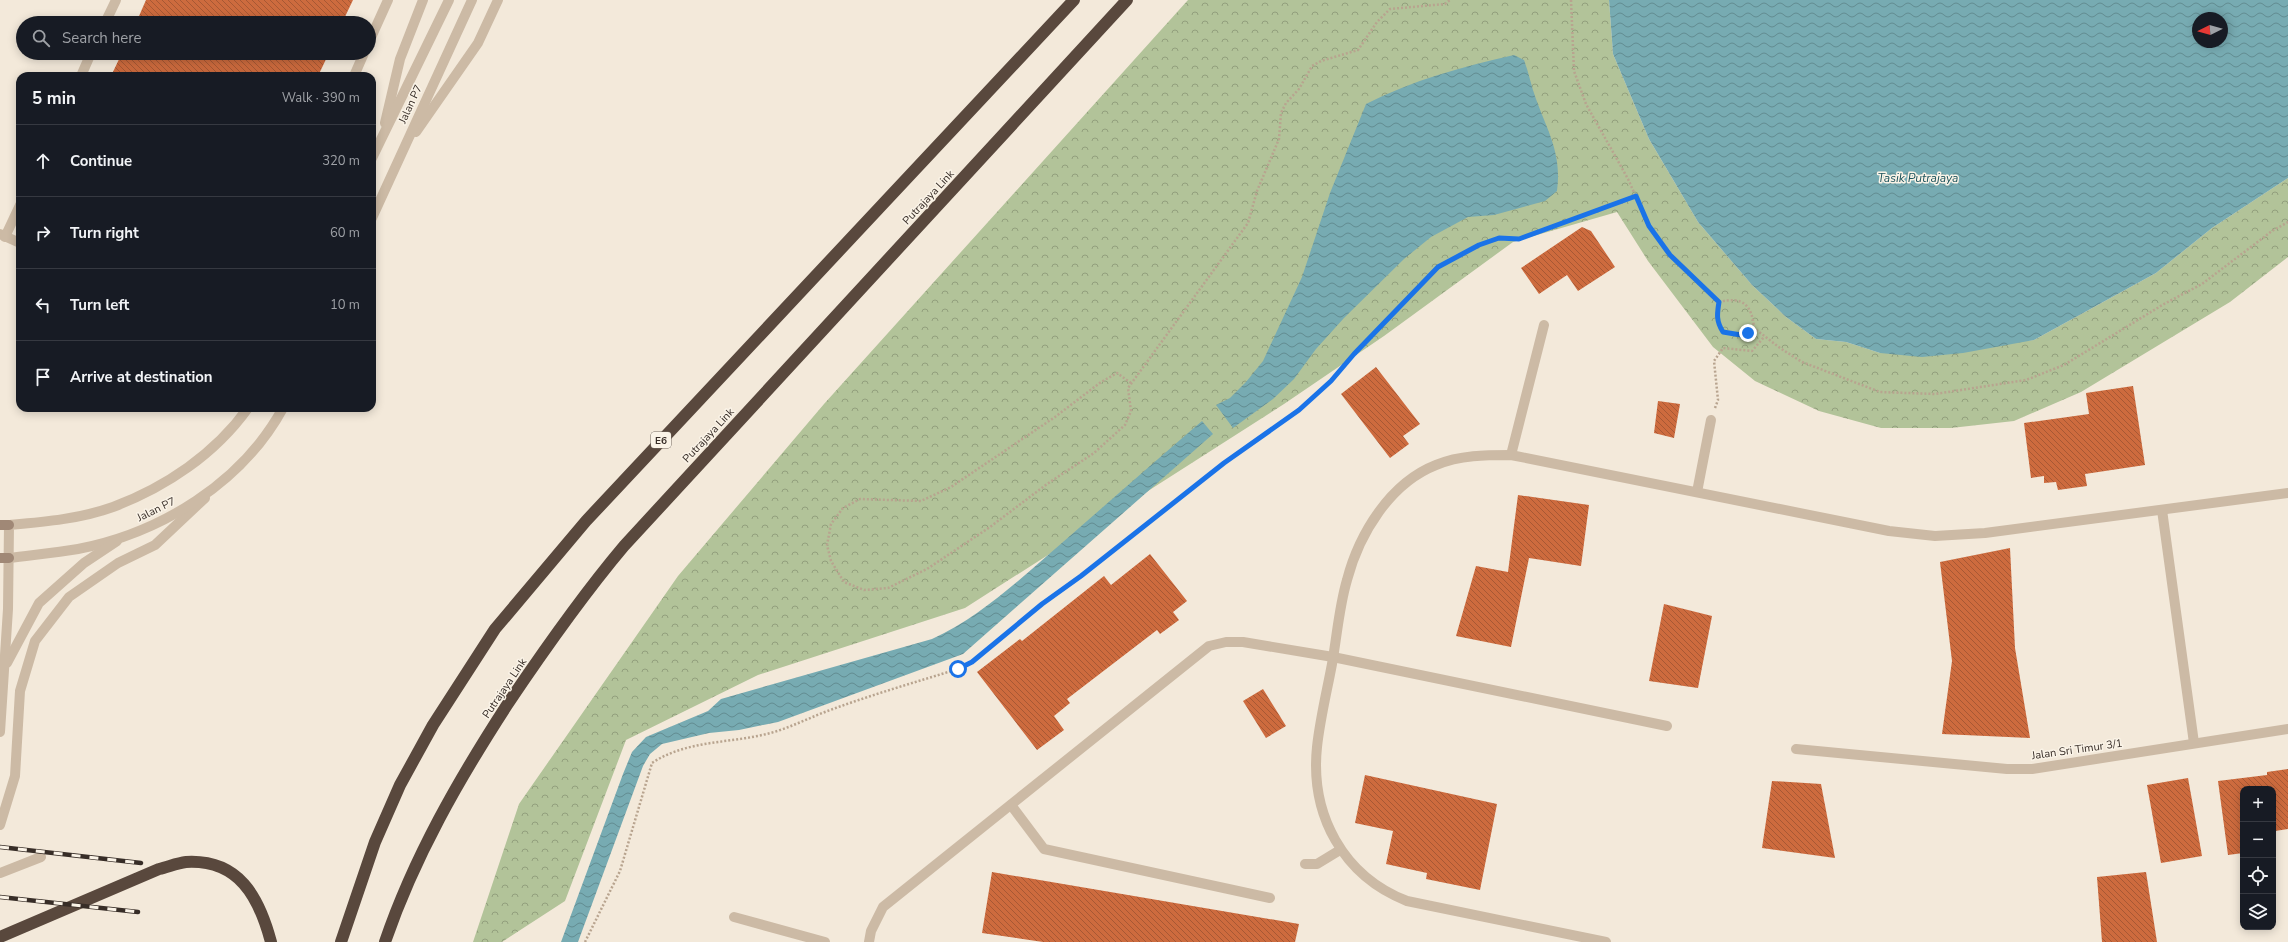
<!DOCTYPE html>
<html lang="en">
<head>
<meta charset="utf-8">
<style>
	body { margin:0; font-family:"Nunito Sans",sans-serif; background:#20242c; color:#f1f3f6 }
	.controls { position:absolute; right:12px; bottom:12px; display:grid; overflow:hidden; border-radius:8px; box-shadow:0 2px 10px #0003 }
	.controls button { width:36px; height:36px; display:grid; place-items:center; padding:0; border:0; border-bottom:1px solid #363941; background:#171b24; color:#f1f3f6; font:20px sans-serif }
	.compass { position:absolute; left:2192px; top:12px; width:36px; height:36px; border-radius:50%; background:#171b24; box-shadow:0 2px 10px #0003; rotate:265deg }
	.stop { position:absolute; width:12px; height:12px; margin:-9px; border:3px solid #1a73e8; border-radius:50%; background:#fff }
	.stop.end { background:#1a73e8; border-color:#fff; box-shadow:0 1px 4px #0008 }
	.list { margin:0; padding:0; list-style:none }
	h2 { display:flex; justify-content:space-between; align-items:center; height:52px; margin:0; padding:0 16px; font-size:17px }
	h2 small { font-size:13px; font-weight:400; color:#9ea1a6 }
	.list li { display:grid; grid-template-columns:26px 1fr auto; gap:12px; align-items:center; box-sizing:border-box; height:72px; padding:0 16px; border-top:1px solid #363941 }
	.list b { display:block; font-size:15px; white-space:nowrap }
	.list em { font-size:13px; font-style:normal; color:#9ea1a6 }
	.icon { flex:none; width:22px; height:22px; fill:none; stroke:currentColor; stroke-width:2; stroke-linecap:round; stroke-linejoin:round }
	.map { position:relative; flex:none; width:2288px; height:942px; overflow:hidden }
	.search { position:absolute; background:#171b24; box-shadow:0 2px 10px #0003; left:16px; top:16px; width:360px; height:44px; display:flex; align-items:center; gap:10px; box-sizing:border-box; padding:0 14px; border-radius:22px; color:#9ea1a6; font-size:15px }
	.panel { position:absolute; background:#171b24; box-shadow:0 2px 10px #0003; left:16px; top:72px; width:360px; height:340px; border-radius:12px }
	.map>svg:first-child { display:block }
	.forest { fill:url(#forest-crowns) }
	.water { fill:url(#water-waves); fill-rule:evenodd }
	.building { fill:url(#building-back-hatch) }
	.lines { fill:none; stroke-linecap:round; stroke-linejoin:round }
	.path { stroke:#b8a48f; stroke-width:2.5; stroke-dasharray:2 2; stroke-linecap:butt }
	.service { stroke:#ccbaa5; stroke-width:10 }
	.minor { stroke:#ccbaa5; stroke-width:10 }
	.tertiary { stroke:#ccbaa5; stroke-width:10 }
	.secondary { stroke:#a08876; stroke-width:10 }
	.motorway { stroke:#59483d; stroke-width:12 }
	.rail-casing { stroke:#372d27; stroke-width:4.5 }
	.rail { stroke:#faf3e7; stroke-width:3; stroke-dasharray:9; stroke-linecap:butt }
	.route { stroke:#1a73e8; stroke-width:5 }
	.labels { text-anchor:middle; stroke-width:3; stroke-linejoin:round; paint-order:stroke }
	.shield { fill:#faf3e7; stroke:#726861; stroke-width:1 }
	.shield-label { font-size:10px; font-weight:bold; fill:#372d27 }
	.street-label { font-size:11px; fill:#372d27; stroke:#faf3e7 }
	.water-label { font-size:12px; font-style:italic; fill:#1a525b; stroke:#faf3e7 }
</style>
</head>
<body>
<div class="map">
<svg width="2288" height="942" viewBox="0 0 2288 942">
	<defs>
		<pattern id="forest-crowns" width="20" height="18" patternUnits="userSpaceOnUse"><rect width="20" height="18" fill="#b2c399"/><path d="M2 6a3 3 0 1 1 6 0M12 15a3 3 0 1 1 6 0" fill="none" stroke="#929f7d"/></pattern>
		<pattern id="water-waves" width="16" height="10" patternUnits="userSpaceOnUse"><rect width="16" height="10" fill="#77abb2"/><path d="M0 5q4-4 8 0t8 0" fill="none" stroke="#628c91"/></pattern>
		<pattern id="building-back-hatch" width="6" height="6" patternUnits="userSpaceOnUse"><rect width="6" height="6" fill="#cd6b3e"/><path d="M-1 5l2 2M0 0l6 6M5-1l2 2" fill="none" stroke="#a75834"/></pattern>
	</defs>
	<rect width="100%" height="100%" fill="#f3e9da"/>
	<!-- forest -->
	<polygon class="forest" points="1188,0 1609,0 1613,54 1649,139 1698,222 1752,285 1786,317 1816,339 1846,342 1880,353 2034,340 2156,273 2212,228 2288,178 2288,257 2230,302 2081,392 2014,421 1951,428 1881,428 1819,411 1755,381 1713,347 1648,261 1617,212 1513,242 1384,336 1284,404 965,608 758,675 626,740 565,901 502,942 473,942 519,804 678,576 824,404"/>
	<!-- water -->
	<g class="water">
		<path d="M1609,0H2288V178L2212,228L2156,273L2034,340L1963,353L1922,357L1880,353L1846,342L1816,339L1786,317L1752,285L1698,222L1649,139L1613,54ZM2198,18H2222V42H2198Z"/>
		<path d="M1514,55L1524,60C1529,73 1531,86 1536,99C1548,132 1562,154 1557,191L1545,201L1494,215L1468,217L1431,237L1404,259L1344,318L1316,349L1294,379L1273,399L1233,428L1216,405L1230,398L1246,382L1263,361L1302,277L1330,193L1366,104C1413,80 1462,67 1514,55Z"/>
		<path d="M1202,421L1213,434L963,654L778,722L739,730L709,733L662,744L650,754L643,766L578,942H561L623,774L632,752L646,737L708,711L721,699L932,639C982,616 1021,578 1063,542C1109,502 1155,461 1202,421Z"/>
	</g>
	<!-- building -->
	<g class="building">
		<polygon points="146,0 353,0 342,23 136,23"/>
		<polygon points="122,53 329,53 318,76 111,76"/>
		<polygon points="1582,227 1591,231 1615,267 1578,291 1567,275 1539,294 1521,268"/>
		<polygon points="1376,367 1420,424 1403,436 1409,444 1390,458 1341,394"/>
		<polygon points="2133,386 2145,465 2085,474 2087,486 2058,490 2056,482 2044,483 2044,476 2031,478 2024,423 2089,414 2086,393"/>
		<polygon points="1658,401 1680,404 1674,438 1654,433"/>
		<polygon points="1518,495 1589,505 1581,566 1529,558 1511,647 1456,636 1476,566 1508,572"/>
		<polygon points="2010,548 2015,648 2030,738 1942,734 1952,661 1940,562"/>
		<polygon points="1150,554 1187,601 1173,612 1179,620 1160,634 1157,630 1067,699 1070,703 1054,716 1064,730 1037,750 977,672 1020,639 1022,641 1104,576 1111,585"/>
		<polygon points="1664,604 1712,616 1698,688 1649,681"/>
		<polygon points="1263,689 1286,726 1266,738 1243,701"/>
		<polygon points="2288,769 2288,829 2275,831 2273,789 2243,789 2243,853 2228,855 2218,781 2267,775 2267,772"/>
		<polygon points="1365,775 1497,804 1480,890 1426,879 1427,873 1386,864 1393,831 1355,823"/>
		<polygon points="2188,778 2202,856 2161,863 2147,785"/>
		<polygon points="1772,781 1821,784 1835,858 1762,848"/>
		<polygon points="992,872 1128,895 1299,924 1295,942 1043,942 982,933"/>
		<polygon points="2146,872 2157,942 2102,942 2097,877"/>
	</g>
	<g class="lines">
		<!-- path -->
		<g class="path">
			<polyline points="1571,0 1574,71 1586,104 1628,179 1649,226 1670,255 1719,302"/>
			<path d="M1754,328L1741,335L1723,332C1716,321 1717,314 1719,302C1743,296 1752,305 1754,328L1780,348L1802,362L1880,392L1935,394L2026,380L2064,365L2164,304L2202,284L2272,231L2288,222"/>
			<polyline points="1131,383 1117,373 1101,382 1055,417 951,487 921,501 860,499 843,508 831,524 827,545 831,561 844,582 864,590 888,588 927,569 990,527 1047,484 1094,453 1125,425 1131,411 1128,388 1248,223 1257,191 1279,139 1281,113 1286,103 1299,89 1312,66 1321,61 1358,50 1377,22 1390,9 1445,4 1450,0"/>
			<polyline points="1715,408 1718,400 1714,361 1723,348 1752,351 1764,337"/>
			<path d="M585,942L620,871L652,763C688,739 733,744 774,732C794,726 813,716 833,709C874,694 916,682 958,669L973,662L1042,604L1081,576L1224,463L1299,410L1331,381L1354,354L1438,267L1479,245L1499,239H1519L1636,196"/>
		</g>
		<!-- service -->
		<g class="service">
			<polyline points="105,23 116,0"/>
			<polyline points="369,42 388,0"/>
			<polyline points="81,76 91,53"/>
			<polyline points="354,76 364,53"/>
			<polyline points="0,234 20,243"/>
			<polyline points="5,237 20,205"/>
			<polyline points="1511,455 1544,325"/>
			<polyline points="1697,492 1711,420"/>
			<polyline points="0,825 15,776 20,691 35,641 69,597 118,563 155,545 205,498"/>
			<polyline points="1305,864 1317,864 1340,850"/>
			<polyline points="0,873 41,857"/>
			<polyline points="734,917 825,942"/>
		</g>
		<!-- minor -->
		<g class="minor">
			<polyline points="2162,510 2194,743"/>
			<polyline points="1796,749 2007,769 2032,769 2288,729"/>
			<polyline points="1011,805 1044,849 1270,898"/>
			<polyline points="869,942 871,931 883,907 1209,646 1226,642 1243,642 1333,657 1667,726"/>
			<path d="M1606,942L1407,901C1343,876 1310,815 1317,747C1320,719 1327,691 1332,664C1337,636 1339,607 1347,580C1359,534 1390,483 1436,465C1460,455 1486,455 1511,455L1889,531L1935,536L1985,533L2288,493"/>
		</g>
		<!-- tertiary -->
		<g class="tertiary">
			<polyline points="385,123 400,59 423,0"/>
			<polyline points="416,132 478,43 498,0"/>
			<polyline points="372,158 449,0"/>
			<polyline points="372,218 472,0"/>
			<path d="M9,558C31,555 55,553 78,549C161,533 242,483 283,408"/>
			<polyline points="7,663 39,603 84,563 117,541"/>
			<path d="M0,732L8,609L9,525C43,522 80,519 113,507C166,487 215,454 248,408"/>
		</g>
		<!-- secondary -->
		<g class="secondary">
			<polyline points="0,525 9,525"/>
			<polyline points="0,558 9,558"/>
		</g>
		<!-- motorway -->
		<g class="motorway">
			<path d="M0,937L159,869C168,867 177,863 186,862C239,859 259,897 271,942"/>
			<polyline points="341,942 375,842 400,785 433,725 495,629 586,521 1074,0"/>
			<path d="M385,942C414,857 459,779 507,705C544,650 581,597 624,546L1127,0"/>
		</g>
		<defs>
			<g id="rail">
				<polyline points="0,847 141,863"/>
				<polyline points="0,897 138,912"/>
			</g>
		</defs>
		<!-- rail casing -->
		<use href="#rail" class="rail-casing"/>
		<!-- rail -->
		<use href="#rail" class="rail"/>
	</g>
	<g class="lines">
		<!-- route -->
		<path class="route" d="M958,669L972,662L1042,604L1081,576L1224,463L1299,410L1331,381L1354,354L1438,267L1479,245L1499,238L1519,239L1636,196L1649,226L1670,255L1719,302C1717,314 1716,321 1723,332L1741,335L1748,333"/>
	</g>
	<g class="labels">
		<!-- shield labels -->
		<rect class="shield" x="651" y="432" width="20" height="16" rx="3"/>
		<g class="shield-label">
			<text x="661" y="444">E6</text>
		</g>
		<!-- street labels -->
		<g class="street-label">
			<text transform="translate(410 104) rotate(-65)" y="4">Jalan P7</text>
			<text transform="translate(928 197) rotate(-47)" y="4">Putrajaya Link</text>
			<text transform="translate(708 435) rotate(-47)" y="4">Putrajaya Link</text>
			<text transform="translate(156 509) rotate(-26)" y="4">Jalan P7</text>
			<text transform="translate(504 688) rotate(-56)" y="4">Putrajaya Link</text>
			<text transform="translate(2077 749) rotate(-8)" y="4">Jalan Sri Timur 3/1</text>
		</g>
		<!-- water labels -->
		<g class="water-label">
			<text x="1918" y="182">Tasik Putrajaya</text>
		</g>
	</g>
</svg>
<div class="controls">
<button>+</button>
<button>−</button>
<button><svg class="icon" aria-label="locate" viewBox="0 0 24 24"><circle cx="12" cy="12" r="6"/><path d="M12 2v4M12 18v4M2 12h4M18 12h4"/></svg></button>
<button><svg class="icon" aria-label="layers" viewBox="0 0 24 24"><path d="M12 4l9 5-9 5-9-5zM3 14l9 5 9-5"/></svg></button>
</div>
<svg class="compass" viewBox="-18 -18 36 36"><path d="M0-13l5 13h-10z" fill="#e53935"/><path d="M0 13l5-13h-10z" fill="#9ea1a6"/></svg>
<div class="stop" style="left:958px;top:669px"></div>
<div class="stop end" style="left:1748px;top:333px"></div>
<div class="search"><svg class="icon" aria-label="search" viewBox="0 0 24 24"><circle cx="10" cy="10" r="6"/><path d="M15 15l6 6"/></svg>Search here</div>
<section class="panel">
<h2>5 min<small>Walk · 390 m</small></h2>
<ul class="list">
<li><svg class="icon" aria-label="ahead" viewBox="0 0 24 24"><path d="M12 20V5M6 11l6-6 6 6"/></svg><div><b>Continue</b></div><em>320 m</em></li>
<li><svg class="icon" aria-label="right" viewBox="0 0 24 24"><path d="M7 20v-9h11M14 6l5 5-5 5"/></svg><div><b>Turn right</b></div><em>60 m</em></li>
<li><svg class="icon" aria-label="left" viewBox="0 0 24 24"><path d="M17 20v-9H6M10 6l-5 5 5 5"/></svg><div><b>Turn left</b></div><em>10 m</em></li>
<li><svg class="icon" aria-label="arrive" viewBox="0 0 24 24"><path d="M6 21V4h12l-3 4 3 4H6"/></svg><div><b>Arrive at destination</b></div></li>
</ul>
</section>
</div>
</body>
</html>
